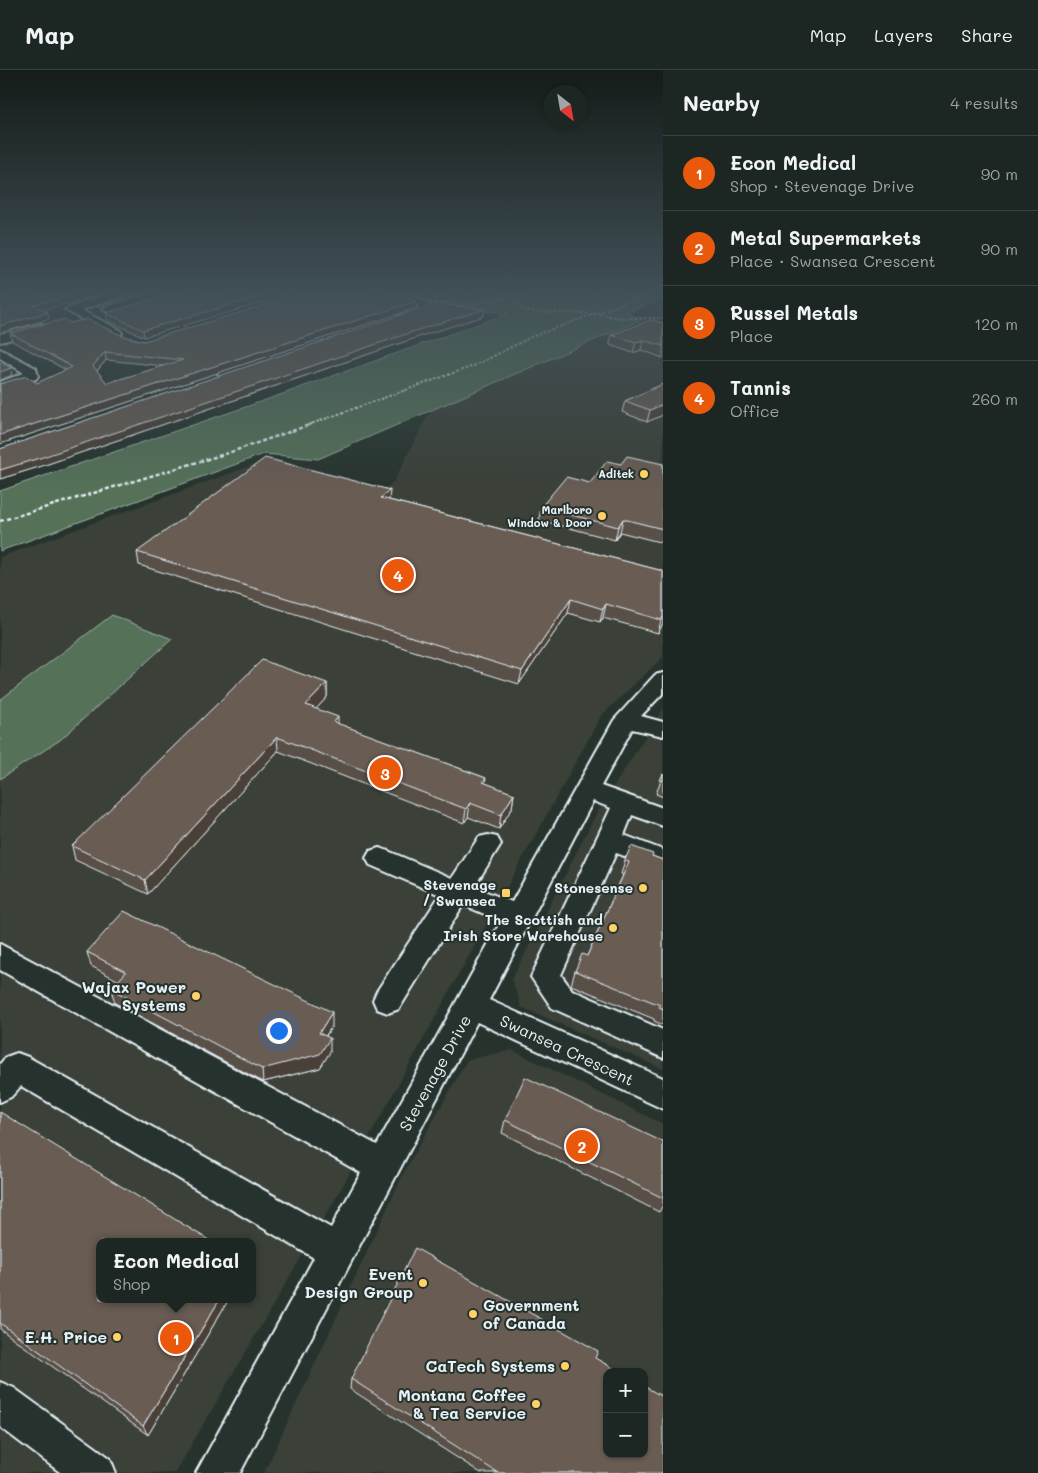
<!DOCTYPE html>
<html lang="en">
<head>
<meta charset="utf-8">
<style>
	body { margin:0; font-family:Mali,sans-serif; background:#29322f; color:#f1f3f6 }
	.controls { position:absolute; right:15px; bottom:15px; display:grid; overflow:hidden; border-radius:10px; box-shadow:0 1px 4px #0004 }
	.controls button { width:45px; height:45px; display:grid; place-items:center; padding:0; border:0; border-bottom:1px solid #3a4340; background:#1c2622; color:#f1f3f6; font:25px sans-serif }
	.compass { position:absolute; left:543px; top:15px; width:45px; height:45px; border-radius:50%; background:#1c2622; box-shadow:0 1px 4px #0004; rotate:149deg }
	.you { position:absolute; left:278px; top:960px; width:18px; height:18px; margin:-12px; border:4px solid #fff; border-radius:50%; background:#1a73e8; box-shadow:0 0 0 8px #1a73e833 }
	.badge { display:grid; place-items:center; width:32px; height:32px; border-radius:50%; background:#ea580c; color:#fff; font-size:16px; font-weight:700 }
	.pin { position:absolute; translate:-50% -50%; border:2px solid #fff; box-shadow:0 1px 5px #0006 }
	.popup { position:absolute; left:96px; top:1168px; width:160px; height:65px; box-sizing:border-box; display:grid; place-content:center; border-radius:10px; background:#1c2622; filter:drop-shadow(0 1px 4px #0005); font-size:16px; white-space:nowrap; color:#a0a5a5 }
	.popup b { font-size:19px; color:#f1f3f6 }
	.popup::after { content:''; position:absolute; left:50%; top:100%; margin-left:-10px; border:10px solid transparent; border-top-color:#1c2622 }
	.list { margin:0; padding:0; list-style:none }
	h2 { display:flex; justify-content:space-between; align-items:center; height:65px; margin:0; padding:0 20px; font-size:21px }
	h2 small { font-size:16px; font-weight:400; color:#a0a5a5 }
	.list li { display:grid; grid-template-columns:32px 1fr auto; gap:15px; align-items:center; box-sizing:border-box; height:75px; padding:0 20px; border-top:1px solid #3a4340 }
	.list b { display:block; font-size:19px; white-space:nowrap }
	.list p { margin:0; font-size:16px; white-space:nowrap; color:#a0a5a5 }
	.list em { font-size:16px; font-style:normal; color:#a0a5a5 }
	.map { position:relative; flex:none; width:663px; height:1403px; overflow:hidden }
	header { display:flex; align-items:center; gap:30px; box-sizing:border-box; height:70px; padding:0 25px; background:#1c2622; border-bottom:1px solid #3a4340 }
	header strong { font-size:24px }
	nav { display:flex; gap:28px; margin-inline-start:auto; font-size:18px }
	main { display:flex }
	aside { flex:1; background:#1c2622 }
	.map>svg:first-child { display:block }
	.built { fill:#3a3f38; fill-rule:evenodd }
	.green { fill:#547158; stroke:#9eb1a8 }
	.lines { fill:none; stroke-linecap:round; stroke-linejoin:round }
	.minor-casing { stroke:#e8f1f8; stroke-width:4 }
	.path-far1 { stroke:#e8f1f8; stroke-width:2; stroke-dasharray:2.5 2; stroke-linecap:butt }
	.path { stroke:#e8f1f8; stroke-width:2.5; stroke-dasharray:4 2.5; stroke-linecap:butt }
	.minor { fill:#26332d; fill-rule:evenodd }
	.wall { fill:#594f47; stroke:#e8f1f8; fill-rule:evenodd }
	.shaded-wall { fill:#484039; stroke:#e8f1f8 }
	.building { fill:#675c52; stroke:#e8f1f8; fill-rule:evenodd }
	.poi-dot { fill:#ffd166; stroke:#26332d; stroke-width:2 }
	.labels { text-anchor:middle; stroke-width:4; stroke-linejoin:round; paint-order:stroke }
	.far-poi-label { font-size:11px; font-weight:bold; fill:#e8f1f8; stroke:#26332d; text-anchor:end }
	.poi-label { font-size:14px; font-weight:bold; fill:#e8f1f8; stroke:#26332d; text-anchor:end }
	.near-poi-label { font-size:16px; font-weight:bold; fill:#e8f1f8; stroke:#26332d; text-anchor:end }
	.near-street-label { font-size:16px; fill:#e8f1f8; stroke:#26332d }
</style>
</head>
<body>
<header>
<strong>Map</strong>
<nav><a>Map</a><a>Layers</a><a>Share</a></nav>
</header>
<main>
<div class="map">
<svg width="663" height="1403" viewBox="0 0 663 1403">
	<rect width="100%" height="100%" fill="#26332d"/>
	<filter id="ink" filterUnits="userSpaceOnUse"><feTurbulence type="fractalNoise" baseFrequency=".02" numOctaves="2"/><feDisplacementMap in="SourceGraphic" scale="10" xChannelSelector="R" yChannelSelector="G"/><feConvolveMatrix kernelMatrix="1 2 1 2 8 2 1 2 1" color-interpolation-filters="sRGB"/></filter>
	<g filter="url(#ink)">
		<!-- built -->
		<g class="built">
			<polygon points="0,224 143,224 29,256 0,241"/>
			<path d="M663,236V587L601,646L337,1126L175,1403H0V487L272,388L386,418L394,411L430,341ZM100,1172H252V1229H100Z"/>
			<polygon points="663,639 663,999 521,937 512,909 597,742"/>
			<path d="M512,980L663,1054V1403H264L404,1102L467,990ZM607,1302H644V1384H607Z"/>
		</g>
		<!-- green -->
		<g class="green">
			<polygon points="485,224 540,224 552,228 562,224 663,224 663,228 626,243 643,249 318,389 264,384 0,481 0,421 263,331 509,243 446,238 443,234 480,228"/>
			<polygon points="112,545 172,569 60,670 0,709 0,630"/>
		</g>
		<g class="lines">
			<defs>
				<g id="minor">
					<polygon points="109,224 129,224 81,240 120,260 122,263 120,266 112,266 65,240 85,231"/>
					<polygon points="147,224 166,224 109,243 103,239 105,237"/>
					<polygon points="394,224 410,224 436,237 407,251 399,251 399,245 420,237"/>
					<polygon points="41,254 45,255 47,258 45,261 0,272 0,264"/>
					<polygon points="0,279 36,298 38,306 36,309 0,321 0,312 24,303 0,288"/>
					<polygon points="663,603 663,623 641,646 663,652 663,666 632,659 601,716 663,738 663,756 632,745 624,765 663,780 663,800 616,783 561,905 572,920 663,960 663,988 552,938 531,907 611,738 593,731 489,930 663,1008 663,1039 477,952 240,1403 196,1403 314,1188 21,1016 11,1027 0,1032 0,994 6,987 17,983 28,987 331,1158 361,1103 0,900 0,874 377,1075 501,851 463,835 399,939 388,943 377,939 373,930 377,921 440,825 370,795 366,788 370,781 379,778 388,781 452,808 479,767 488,765 497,767 501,774 474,817 512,832 614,650 655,605"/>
					<polygon points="0,1312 14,1318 110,1388 116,1403 61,1403 0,1357"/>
				</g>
			</defs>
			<!-- minor casing -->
			<use href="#minor" class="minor-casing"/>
			<!-- path-far1 -->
			<g class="path-far1">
				<polyline points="499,229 524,228 521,224"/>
				<polyline points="514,230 521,239 534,242 597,244 623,248 663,248"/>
				<polyline points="449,236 474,234 512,224"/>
				<polyline points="212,302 224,307"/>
				<polyline points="308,355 476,295 531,267 649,224"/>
			</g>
			<!-- path -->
			<polyline class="path" points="0,451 228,383 312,354"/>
			<!-- minor -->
			<use href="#minor" class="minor"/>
		</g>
		<!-- wall -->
		<g class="wall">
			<polygon points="172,224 144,267 107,250 106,243"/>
			<polygon points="415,224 477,224 436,235 485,239 484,246 430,263 42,396 0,409 0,379 435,235"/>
			<path d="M417,231L416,238L0,374V314L37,313L66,300L12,271L10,263L71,253L144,271ZM106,290L164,296L107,313L97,301Z"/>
			<polygon points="663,253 663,288 641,280 633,283 610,275 611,265"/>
			<polygon points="663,314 647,352 622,342 625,331"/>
			<polygon points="621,394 663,394 663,473 620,462 615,470 539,450 541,437 590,413"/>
			<polygon points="389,430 663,501 663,553 658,563 603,548 600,552 568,543 519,614 139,495 137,482"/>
			<polygon points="327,613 327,627 316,639 338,654 486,708 485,713 514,724 512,738 499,759 468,747 464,753 278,681 148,824 75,790 72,776"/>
			<polygon points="663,704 663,727 656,724"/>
			<polygon points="652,786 663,790 663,955 654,951 654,949 571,915 575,901 587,886 623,805 621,804 625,790"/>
			<polygon points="87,882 332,956 326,966 330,982 320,998 263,1012 115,933 111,919 119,911 91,896"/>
			<polygon points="0,1042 100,1229 229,1229 148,1365 0,1259"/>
			<polygon points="505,1050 663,1072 663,1135 659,1142 502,1063"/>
			<polygon points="595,1288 663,1403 481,1403 350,1319 351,1309"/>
		</g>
		<!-- shaded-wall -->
		<g class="shaded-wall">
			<polygon points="74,224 92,224 93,227 35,242 33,235"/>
			<polygon points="269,224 293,224 144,267 143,260"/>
			<polygon points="450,224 477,224 435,235 436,228"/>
			<polygon points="417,231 416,238 0,374 0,365"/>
			<polygon points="485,239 484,246 430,263 42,396 0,409 0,400 430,256"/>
			<polygon points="48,242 49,249 0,263 0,256"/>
			<polygon points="643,270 641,280 633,283 636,272"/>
			<polygon points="105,282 106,290 94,304 93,296"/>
			<polygon points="11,298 12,305 0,310 0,302"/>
			<polygon points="663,334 663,345 647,352 650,340"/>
			<polygon points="390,420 389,432 381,428"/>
			<polygon points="623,449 620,462 615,470 618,457"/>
			<polygon points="571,529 568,543 519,614 522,601"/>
			<polygon points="606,534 603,548 600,552 603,539"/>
			<polygon points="663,547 663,553 658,563 661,550"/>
			<polygon points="327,613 327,627 307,649 306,635"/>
			<polygon points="338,647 338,661 334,652"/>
			<polygon points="277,667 278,681 148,824 145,810"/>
			<polygon points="514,724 512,738 499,759 501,745"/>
			<polygon points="470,733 468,747 464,753 466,739"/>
			<polygon points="332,942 332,956 319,976 319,963"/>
			<polygon points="330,968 330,982 320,998 263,1012 262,999"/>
			<polygon points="220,1229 229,1229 148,1365 143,1356"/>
		</g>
		<!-- building -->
		<g class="building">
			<polygon points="0,224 74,224 33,235 48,242 0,256"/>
			<polygon points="172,224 269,224 143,260 106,243"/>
			<path d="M303,224H404L417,231L0,365V314L26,306L37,313L72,297L10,263L64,249L71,253L87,249L123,266L144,271ZM105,282L183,290L107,313L93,296Z"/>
			<polygon points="429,224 450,224 436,228"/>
			<polygon points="434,234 485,239 430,256 40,388 0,400 0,379"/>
			<polygon points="651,250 663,253 663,276 643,270 636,272 611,265"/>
			<polygon points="0,292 11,298 0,302"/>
			<polygon points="663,314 663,334 650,340 625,331"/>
			<polygon points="627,386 663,394 663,459 623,449 618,457 541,437 566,407 590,413 607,391 621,394"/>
			<polygon points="265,388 390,420 381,428 663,501 663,547 661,550 606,534 603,539 571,529 522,601 137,482"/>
			<polygon points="262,590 327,613 306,635 338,647 334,652 486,708 483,712 514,724 501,745 470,733 466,739 277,667 145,810 72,776"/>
			<polygon points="663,704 663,711 660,710"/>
			<polygon points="631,776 653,784 652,786 663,790 663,939 659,937 660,935 575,901 582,884 587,886 629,792 625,790"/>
			<polygon points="124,841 332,942 319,963 330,968 320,984 262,999 111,919 126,902 87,882"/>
			<polygon points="525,1007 663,1072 663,1128 505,1050"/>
			<polygon points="0,1042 212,1172 100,1172 100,1229 220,1229 143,1356 0,1253"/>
			<polygon points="415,1178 598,1281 595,1288 620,1302 607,1302 607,1384 644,1384 644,1316 663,1327 663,1403 498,1403 351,1309"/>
		</g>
	</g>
	<!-- sky -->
	<linearGradient id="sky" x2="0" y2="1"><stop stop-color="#151c19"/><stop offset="0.53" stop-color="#415057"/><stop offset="1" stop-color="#415057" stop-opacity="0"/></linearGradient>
	<rect width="663" height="421" fill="url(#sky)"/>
	<!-- markers -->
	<g class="poi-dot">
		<circle cx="644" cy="404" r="5"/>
		<circle cx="602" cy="446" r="5"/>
		<circle cx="643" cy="818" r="5"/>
		<rect x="501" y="818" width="10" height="10" rx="2.5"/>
		<circle cx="613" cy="858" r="5"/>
		<circle cx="196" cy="926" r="5"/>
		<circle cx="423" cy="1213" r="5"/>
		<circle cx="473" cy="1244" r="5"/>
		<circle cx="117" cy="1267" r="5"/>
		<circle cx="565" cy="1296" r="5"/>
		<circle cx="536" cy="1334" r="5"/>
	</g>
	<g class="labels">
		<!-- far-poi labels -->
		<g class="far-poi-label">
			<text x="634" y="408">Aditek</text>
			<text x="592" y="444">Marlboro<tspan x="592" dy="13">Window &amp; Door</tspan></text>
		</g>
		<!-- poi labels -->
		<g class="poi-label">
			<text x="496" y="820">Stevenage<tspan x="496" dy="16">/ Swansea</tspan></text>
			<text x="633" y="823">Stonesense</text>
			<text x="603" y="855">The Scottish and<tspan x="603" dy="16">Irish Store Warehouse</tspan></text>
		</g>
		<!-- near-poi labels -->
		<g class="near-poi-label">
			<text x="186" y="923">Wajax Power<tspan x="186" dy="18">Systems</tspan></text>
			<text x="413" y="1210">Event<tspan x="413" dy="18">Design Group</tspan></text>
			<text x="483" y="1241" text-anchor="start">Government<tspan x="483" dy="18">of Canada</tspan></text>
			<text x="107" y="1273">E.H. Price</text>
			<text x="555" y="1302">CaTech Systems</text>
			<text x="526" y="1331">Montana Coffee<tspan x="526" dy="18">&amp; Tea Service</tspan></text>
		</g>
		<!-- near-street labels -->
		<g class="near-street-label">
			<text transform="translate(567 980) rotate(25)" y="6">Swansea Crescent</text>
			<text transform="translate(435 1003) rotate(-61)" y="6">Stevenage Drive</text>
		</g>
	</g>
</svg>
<div class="controls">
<button>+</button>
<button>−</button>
</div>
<svg class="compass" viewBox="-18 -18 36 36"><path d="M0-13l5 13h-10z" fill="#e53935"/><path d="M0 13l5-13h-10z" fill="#a0a5a5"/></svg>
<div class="you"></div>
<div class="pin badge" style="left:176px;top:1268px">1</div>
<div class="popup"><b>Econ Medical</b>Shop</div>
<div class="pin badge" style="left:582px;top:1076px">2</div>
<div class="pin badge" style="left:385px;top:703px">3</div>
<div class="pin badge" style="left:398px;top:505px">4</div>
</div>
<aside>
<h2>Nearby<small>4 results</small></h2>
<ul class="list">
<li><span class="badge">1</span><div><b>Econ Medical</b><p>Shop · Stevenage Drive</p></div><em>90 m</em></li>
<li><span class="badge">2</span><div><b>Metal Supermarkets</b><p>Place · Swansea Crescent</p></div><em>90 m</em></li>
<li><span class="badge">3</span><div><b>Russel Metals</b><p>Place</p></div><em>120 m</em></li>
<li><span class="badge">4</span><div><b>Tannis</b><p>Office</p></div><em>260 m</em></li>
</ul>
</aside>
</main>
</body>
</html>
